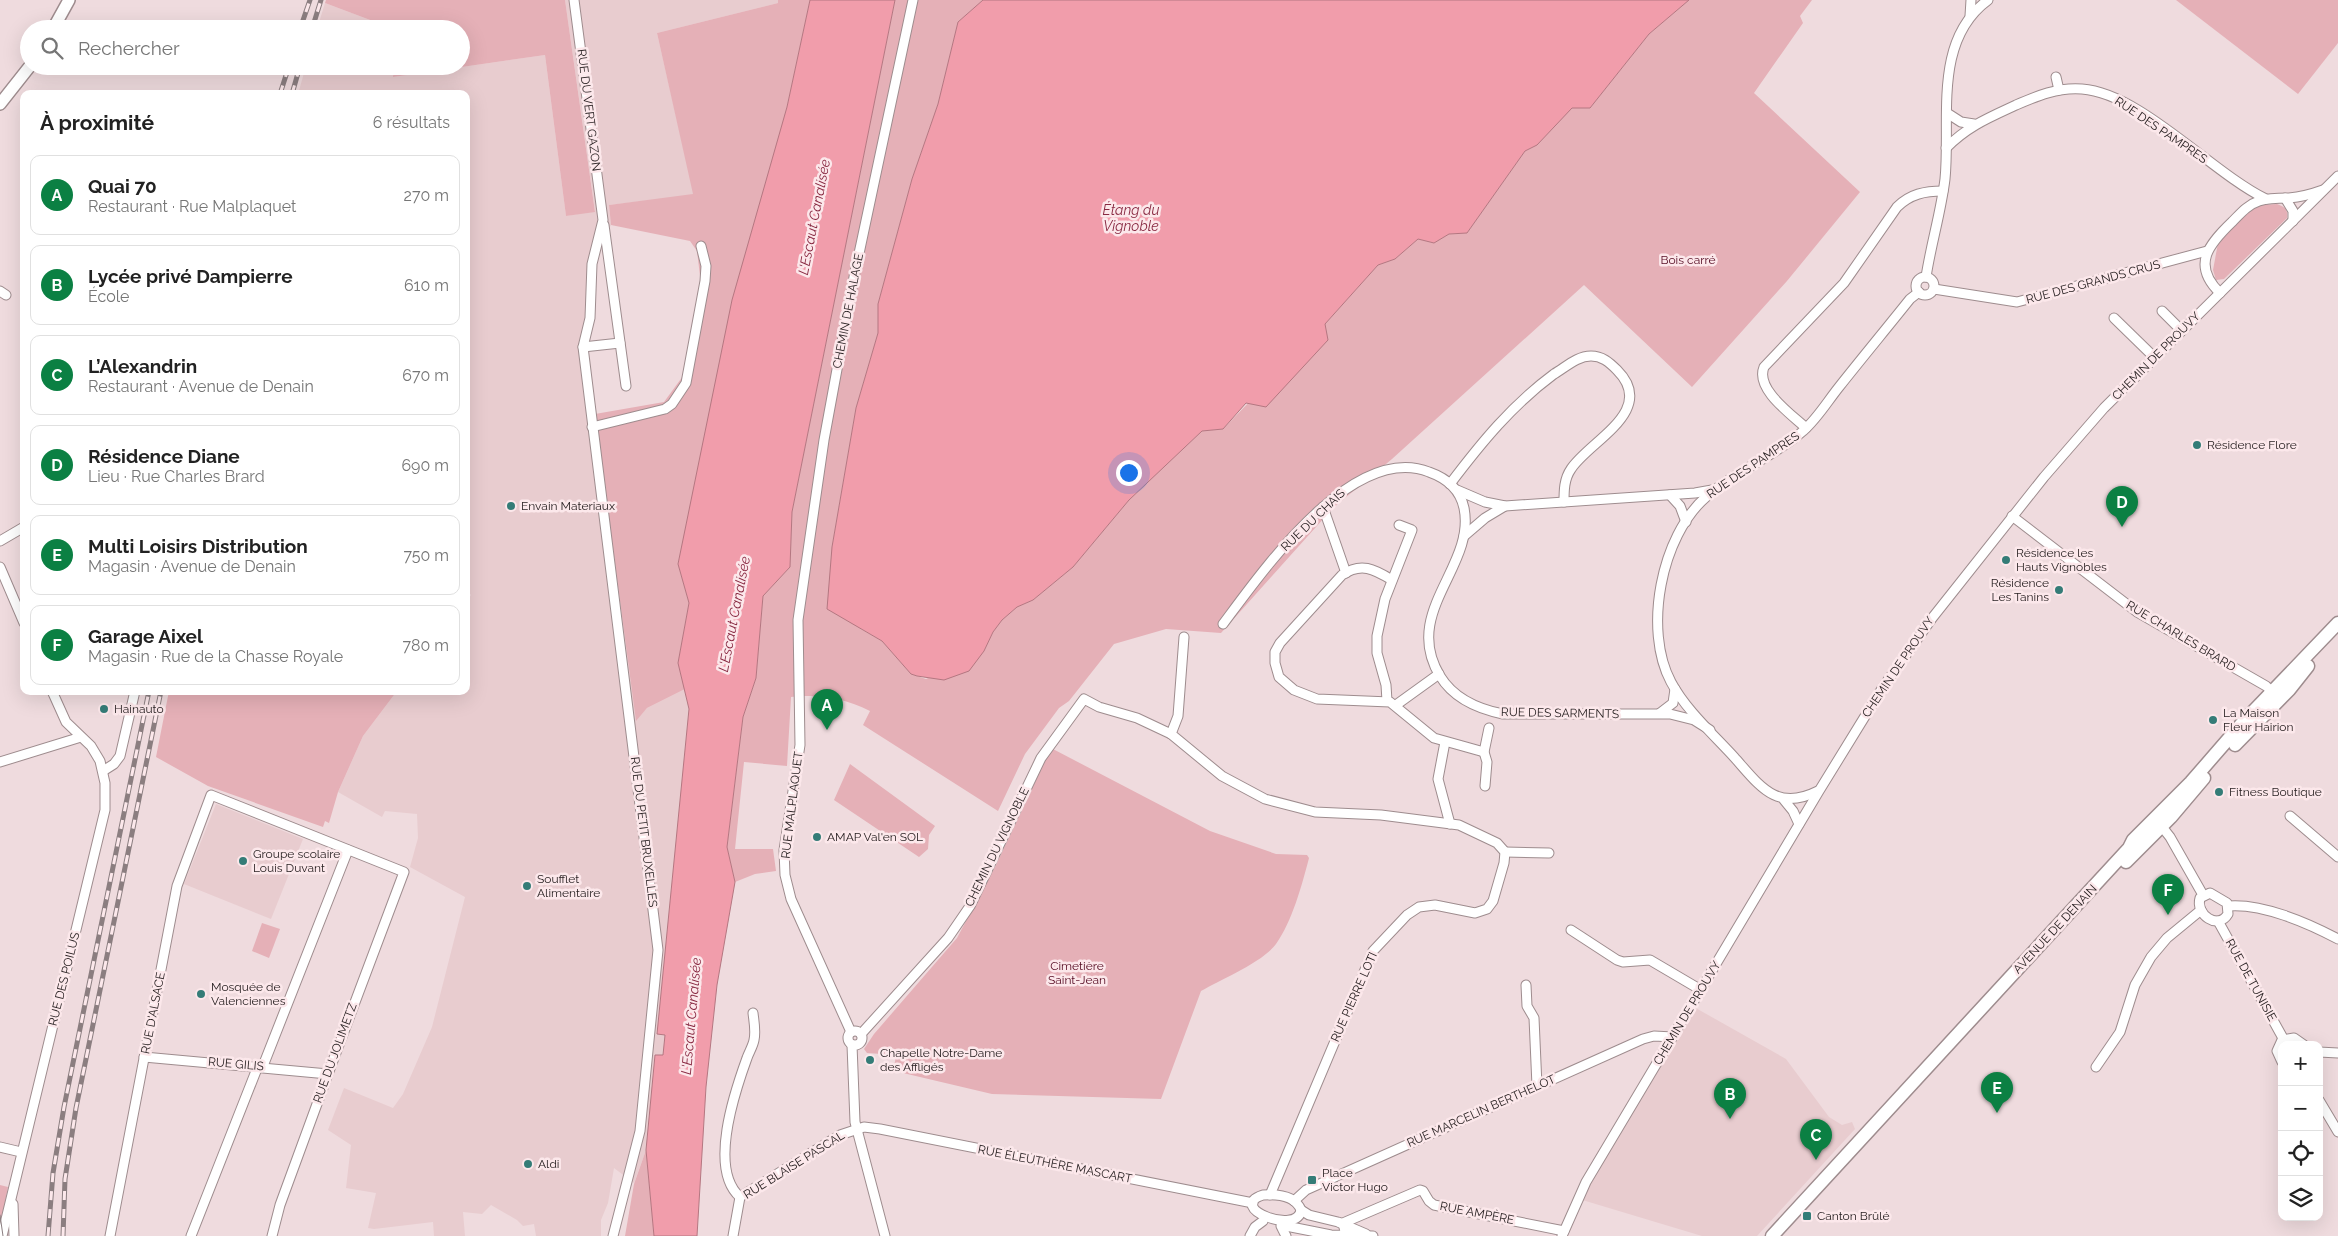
<!DOCTYPE html>
<html lang="fr">
<head>
<meta charset="utf-8">
<style>
	body { margin:0; font-family:Raleway,sans-serif; background:#f2f2f2; color:#222 }
	.controls { position:absolute; right:15px; bottom:15px; display:grid; overflow:hidden; border-radius:10px; box-shadow:0 5px 20px #0002 }
	.controls button { width:45px; height:45px; display:grid; place-items:center; padding:0; border:0; border-bottom:1px solid #e0e0e0; background:#fff; color:#222; font:25px sans-serif }
	.you { position:absolute; left:1128px; top:472px; width:18px; height:18px; margin:-12px; border:4px solid #fff; border-radius:50%; background:#1a73e8; box-shadow:0 0 0 8px #1a73e833 }
	.badge { display:grid; place-items:center; width:32px; height:32px; border-radius:50%; background:#0b8043; color:#fff; font-size:16px; font-weight:700 }
	.pin { position:absolute; translate:-50% -41px; filter:drop-shadow(0 1px 2px #0008) }
	.pin::after { content:''; position:absolute; top:26px; width:18px; height:15px; background:inherit; clip-path:polygon(0 0,100% 0,50% 100%) }
	.list { margin:0; padding:0; list-style:none }
	h2 { display:flex; justify-content:space-between; align-items:center; height:65px; margin:0; padding:0 20px; font-size:21px }
	h2 small { font-size:16px; font-weight:400; color:#767676 }
	.list li { display:grid; grid-template-columns:32px 1fr auto; gap:15px; align-items:center; box-sizing:border-box; height:80px; margin:0 10px 10px; padding:0 10px; border:1px solid #e0e0e0; border-radius:10px }
	.list b { display:block; font-size:19px; white-space:nowrap }
	.list p { margin:0; font-size:16px; white-space:nowrap; color:#767676 }
	.list em { font-size:16px; font-style:normal; color:#767676 }
	.icon { flex:none; width:28px; height:28px; fill:none; stroke:currentColor; stroke-width:2; stroke-linecap:round; stroke-linejoin:round }
	.map { position:relative; flex:none; width:2338px; height:1236px; overflow:hidden }
	.search { position:absolute; background:#fff; box-shadow:0 5px 20px #0002; left:20px; top:20px; width:450px; height:55px; display:flex; align-items:center; gap:12px; box-sizing:border-box; padding:0 18px; border-radius:28px; color:#767676; font-size:19px }
	.panel { position:absolute; background:#fff; box-shadow:0 5px 20px #0002; left:20px; top:90px; width:450px; height:605px; border-radius:10px }
	.map>svg:first-child { display:block }
	.built { fill:#e8cccf }
	.green { fill:#e5b0b7 }
	.water { fill:#f19dab; stroke:#b47781 }
	.lines { fill:none; stroke-linecap:round; stroke-linejoin:round }
	.minor-casing { stroke:#9e8c8e; stroke-width:11 }
	.tertiary-casing { stroke:#9e8c8e; stroke-width:14 }
	.secondary-casing { stroke:#9e8c8e; stroke-width:15 }
	.minor { stroke:#fff; stroke-width:9 }
	.tertiary { stroke:#fff; stroke-width:11 }
	.secondary { stroke:#fff; stroke-width:12 }
	.tram { stroke:#8b7e80; stroke-width:1 }
	.rail-casing { stroke:#8b7e80; stroke-width:5 }
	.rail { stroke:#fce8eb; stroke-width:3; stroke-dasharray:9; stroke-linecap:butt }
	.poi-dot { fill:#347c77; stroke:#fce8eb; stroke-width:2 }
	.labels { text-anchor:middle; stroke-width:5; stroke-linejoin:round; paint-order:stroke }
	.street-label { font-size:12px; fill:#241d1e; stroke:#fce8eb }
	.park-label { font-size:12px; fill:#540a21; stroke:#fce8eb }
	.poi-label { font-size:12px; fill:#241d1e; stroke:#fce8eb; text-anchor:start }
	.water-label { font-size:14px; font-style:italic; fill:#882841; stroke:#fce8eb }
</style>
</head>
<body>
<div class="map">
<svg width="2338" height="1236" viewBox="0 0 2338 1236">
	<rect width="100%" height="100%" fill="#efdbde"/>
	<!-- built -->
	<g class="built">
		<polygon points="565,0 778,0 778,3 657,33 694,195 609,205 611,225 600,245 594,280 593,325 590,334 587,355 636,720 647,708 685,689 689,709 657,1034 665,1035 663,1056 655,1056 646,1150 634,1183 614,1168 608,1203 601,1220 601,1236 536,1236 534,1224 523,1226 517,1220 491,1205 482,1214 463,1212 465,1236 434,1236 433,1222 374,1229 368,1228 376,1193 346,1188 351,1145 328,1130 344,1088 393,1108 403,1094 432,1027 465,897 410,867 418,838 417,814 385,811 382,817 338,792 363,736 397,691 466,691 466,602 471,595 466,589 466,94 298,94 306,66 394,66 393,77 545,55 566,216 595,211"/>
		<polygon points="325,3 394,29 317,29"/>
		<polygon points="216,804 303,839 271,919 184,884"/>
		<polygon points="1694,1007 1786,1059 1829,1117 1842,1125 1852,1122 1855,1129 1757,1236 1702,1236 1579,1199"/>
	</g>
	<!-- green -->
	<g class="green">
		<polygon points="326,0 565,0 595,212 566,216 545,55 393,77 394,66 461,66 461,29 394,29 325,3"/>
		<polygon points="778,0 810,0 787,107 678,564 689,603 678,663 685,689 647,708 636,721 595,414 664,402 683,376 701,284 697,251 690,241 611,225 609,205 693,194 657,33 778,3"/>
		<path d="M895,0H983L958,22L938,104L912,179L878,304V333L856,408L832,547L861,629L882,641L911,674L926,679L984,651L993,632L1002,620L1017,607L1033,600L1073,567L1129,500L1159,471L1202,431L1223,429L1325,324L1378,265L1395,259L1418,239L1434,243L1449,234L1467,233L1525,151L1537,145L1572,107L1590,108L1649,34L1689,0H1812L1800,16L1803,23L1754,93L1860,192L1787,281L1692,387L1584,285L1392,459L1333,508L1221,633L1166,629L1114,644L1069,701L1059,708L1025,754L998,811L863,725L870,711C843,698 822,694 791,697L787,766L744,762L735,849H773L776,871L755,874L735,882L727,847L743,717L756,678L763,596L790,567L792,512Z"/>
		<polygon points="2176,0 2338,0 2338,43 2298,94"/>
		<path d="M2277,204C2285,207 2288,209 2287,218L2224,279L2216,280L2213,270L2218,243L2247,212L2262,205Z"/>
		<polygon points="169,691 397,691 363,736 338,792 329,823 325,821 323,827 208,786 156,757"/>
		<path d="M1051,748L1210,831L1276,854L1307,855L1309,858C1302,885 1292,922 1276,944C1263,962 1220,980 1201,991L1161,1099L992,1094L903,1073V1069L894,1068L896,1055L867,1053L864,1049L874,1034L957,938L996,865Z"/>
		<polygon points="850,764 935,826 929,835 928,849 919,857 834,800"/>
		<polygon points="262,923 280,929 269,958 252,951"/>
		<polygon points="646,1150 654,1236 625,1236 634,1184"/>
		<polygon points="0,1185 8,1187 0,1227"/>
	</g>
	<!-- water -->
	<g class="water">
		<polygon points="810,0 895,0 792,512 790,567 763,596 756,678 743,717 727,847 735,882 717,985 706,1087 697,1236 654,1236 646,1150 655,1055 663,1055 665,1035 657,1034 689,709 678,663 689,603 678,564 732,300 787,107"/>
		<polygon points="983,0 1689,0 1649,34 1590,108 1572,108 1537,145 1525,151 1467,233 1449,234 1434,243 1418,239 1395,259 1378,265 1325,324 1328,340 1266,407 1246,403 1223,429 1202,431 1129,500 1073,567 1033,600 1017,607 1002,620 993,632 984,651 969,671 944,680 917,676 911,674 882,641 827,609 832,547 856,408 878,333 878,304 912,179 938,104 958,22"/>
	</g>
	<g class="lines">
		<defs>
			<g id="minor">
				<polyline points="574,0 603,220 592,264 590,318 583,347 658,950 640,1131 613,1236"/>
				<polyline points="1970,16 1971,0"/>
				<polyline points="2056,77 2059,90"/>
				<polyline points="1947,113 1961,122 1974,124"/>
				<path d="M1946,148C1968,126 1988,118 2016,105C2037,96 2058,87 2082,89C2140,93 2211,172 2266,199"/>
				<polyline points="2285,198 2293,211 2293,221"/>
				<polyline points="604,225 626,386"/>
				<path d="M1926,277C1931,244 1941,212 1945,179C1951,120 1932,41 1988,0"/>
				<circle cx="1925" cy="286" r="9"/>
				<polyline points="1934,289 2017,302 2207,251"/>
				<polyline points="0,291 6,295"/>
				<path d="M2220,293C2191,265 2209,244 2232,222C2240,214 2247,205 2259,201C2269,198 2278,198 2289,198C2301,197 2312,194 2323,190"/>
				<polyline points="2162,311 2181,330"/>
				<polyline points="2114,318 2154,357"/>
				<polyline points="583,347 620,343"/>
				<polyline points="592,427 665,409 672,404 686,383 705,281 706,266 701,246"/>
				<path d="M1806,428C1791,414 1755,389 1764,367L1844,283L1897,207C1910,194 1925,191 1943,191"/>
				<path d="M1450,484C1481,443 1512,405 1554,374C1566,367 1577,356 1591,356C1602,356 1609,362 1617,370C1658,411 1589,441 1571,469C1564,479 1564,491 1564,502"/>
				<polyline points="1457,490 1485,502 1505,506 1695,493 1712,490"/>
				<polyline points="1670,495 1680,506 1686,522"/>
				<polyline points="1323,507 1346,573"/>
				<polyline points="2012,516 2137,612 2266,686 2276,695"/>
				<polyline points="1464,536 1485,518 1505,506"/>
				<polyline points="0,541 24,527"/>
				<polyline points="0,567 24,623"/>
				<path d="M1392,580C1374,569 1361,562 1342,575L1280,643L1275,652V663L1279,677L1294,690L1317,699L1390,702L1434,738L1484,752"/>
				<path d="M1223,624C1262,572 1352,442 1429,472C1446,478 1460,489 1464,508C1476,567 1401,612 1440,676C1454,699 1478,709 1503,714H1670L1694,720L1710,730"/>
				<polyline points="1184,637 1178,716 1171,734 1222,776 1265,799 1315,812 1381,815 1459,825 1497,843 1505,852 1504,863 1493,901 1487,909 1475,913 1435,905 1419,907 1407,915 1373,951 1270,1195"/>
				<polyline points="1387,701 1386,685 1377,653 1377,636 1385,599 1412,530 1399,525"/>
				<polyline points="1396,705 1439,674"/>
				<polyline points="1660,713 1673,703 1675,689"/>
				<polyline points="1445,742 1438,779 1450,824"/>
				<polyline points="0,762 81,737"/>
				<polyline points="103,771 114,764 120,756 135,691"/>
				<polyline points="1485,786 1487,762 1484,752 1489,728"/>
				<path d="M1818,791C1776,812 1760,786 1734,757C1713,734 1686,710 1671,682C1643,630 1661,536 1706,497C1735,471 1774,457 1803,431C1817,419 1827,402 1839,387C1862,358 1886,329 1910,299L1919,292"/>
				<polyline points="1784,800 1793,811 1799,824"/>
				<polyline points="2290,816 2338,857"/>
				<polyline points="2159,823 2170,837 2203,895"/>
				<polyline points="1505,852 1549,853"/>
				<path d="M2210,893L2227,903L2228,914C2218,931 2195,914 2200,898Z"/>
				<path d="M2228,906C2262,903 2308,923 2338,939"/>
				<polyline points="2218,921 2284,1040"/>
				<polyline points="1571,930 1617,960 1623,962 1650,960 1701,990"/>
				<polyline points="1526,985 1527,1006 1534,1018 1537,1086"/>
				<circle cx="855" cy="1038" r="7"/>
				<polyline points="851,1032 791,899 785,875 784,850 800,745 798,620 824,440 854,277 913,0"/>
				<polyline points="861,1034 948,938 970,906 1041,758 1084,699 1099,707 1137,718 1171,734"/>
				<polyline points="852,1045 855,1122 885,1236"/>
				<polyline points="2319,1052 2338,1053"/>
				<polyline points="144,1057 328,1074"/>
				<polyline points="2282,1062 2277,1051 2282,1040 2294,1038 2304,1045"/>
				<polyline points="263,1066 348,850"/>
				<polyline points="2096,1067 2120,1032 2135,985 2151,957 2167,938 2201,910"/>
				<polyline points="2319,1100 2338,1132"/>
				<polyline points="0,1147 21,1152"/>
				<path d="M1263,1195C1276,1194 1295,1195 1301,1210C1298,1236 1225,1207 1263,1195Z"/>
				<path d="M740,1197C708,1169 735,1091 747,1058C749,1052 753,1046 754,1040C756,1031 754,1022 753,1013"/>
				<polyline points="1294,1201 1306,1190 1643,1039 1654,1036 1673,1037"/>
				<polyline points="13,1204 14,1236"/>
				<polyline points="1301,1210 1309,1215 1338,1222 1366,1234"/>
				<polyline points="1281,1226 1286,1236"/>
				<polyline points="1286,1226 1331,1235 1373,1236"/>
				<polyline points="2,1236 105,810 105,783 100,761 91,746 66,722 52,691"/>
				<polyline points="110,1236 177,886 211,795 404,872 328,1074 280,1205 272,1236"/>
				<polyline points="191,1236 258,1066"/>
				<polyline points="733,1236 740,1197 840,1135 864,1127 880,1129 1253,1203"/>
				<polyline points="1250,1236 1255,1227 1263,1221"/>
				<polyline points="1346,1236 1343,1223 1420,1190 1423,1191 1429,1201 1434,1205 1564,1231"/>
				<polyline points="1562,1236 1586,1182 1819,791 1883,687 1933,617 2044,477 2104,408 2338,176"/>
			</g>
			<g id="tertiary">
				<polyline points="53,29 69,0"/>
				<polyline points="0,104 30,66"/>
			</g>
			<g id="secondary">
				<polyline points="2235,745 2289,690 2308,666"/>
				<polyline points="2126,862 2171,817 2204,778"/>
				<polyline points="1772,1236 2129,848 2133,840 2191,782 2244,721 2338,623"/>
			</g>
		</defs>
		<!-- minor casing -->
		<use href="#minor" class="minor-casing"/>
		<!-- tertiary casing -->
		<use href="#tertiary" class="tertiary-casing"/>
		<!-- secondary casing -->
		<use href="#secondary" class="secondary-casing"/>
		<!-- minor -->
		<use href="#minor" class="minor"/>
		<!-- tertiary -->
		<use href="#tertiary" class="tertiary"/>
		<!-- secondary -->
		<use href="#secondary" class="secondary"/>
		<!-- tram -->
		<polyline class="tram" points="0,1215 3,1236"/>
		<defs>
			<g id="rail">
				<polyline points="300,29 310,0"/>
				<polyline points="312,29 321,0"/>
				<polyline points="280,94 289,66"/>
				<polyline points="292,94 300,66"/>
				<polyline points="48,1236 53,1173 64,1107 149,691"/>
				<polyline points="63,1236 65,1179 76,1108 161,691"/>
			</g>
		</defs>
		<!-- rail casing -->
		<use href="#rail" class="rail-casing"/>
		<!-- rail -->
		<use href="#rail" class="rail"/>
	</g>
	<!-- markers -->
	<g class="poi-dot">
		<circle cx="2197" cy="445" r="5"/>
		<circle cx="511" cy="506" r="5"/>
		<circle cx="2006" cy="560" r="5"/>
		<circle cx="2059" cy="590" r="5"/>
		<circle cx="104" cy="709" r="5"/>
		<circle cx="2213" cy="720" r="5"/>
		<circle cx="2219" cy="792" r="5"/>
		<circle cx="817" cy="837" r="5"/>
		<circle cx="243" cy="861" r="5"/>
		<circle cx="527" cy="886" r="5"/>
		<circle cx="201" cy="994" r="5"/>
		<circle cx="870" cy="1060" r="5"/>
		<circle cx="528" cy="1164" r="5"/>
		<rect x="1307" y="1175" width="10" height="10" rx="2.5"/>
		<rect x="1802" y="1211" width="10" height="10" rx="2.5"/>
	</g>
	<g class="labels">
		<!-- street labels -->
		<g class="street-label">
			<text transform="translate(589 110) rotate(83)" y="4">RUE DU VERT GAZON</text>
			<text transform="translate(2161 130) rotate(34)" y="4">RUE DES PAMPRES</text>
			<text transform="translate(2093 282) rotate(-15)" y="4">RUE DES GRANDS CRUS</text>
			<text transform="translate(848 311) rotate(-79)" y="4">CHEMIN DE HALAGE</text>
			<text transform="translate(2156 356) rotate(-45)" y="4">CHEMIN DE PROUVY</text>
			<text transform="translate(1753 465) rotate(-34)" y="4">RUE DES PAMPRES</text>
			<text transform="translate(1313 520) rotate(-44)" y="4">RUE DU CHAIS</text>
			<text transform="translate(2181 636) rotate(31)" y="4">RUE CHARLES BRARD</text>
			<text transform="translate(1898 667) rotate(-56)" y="4">CHEMIN DE PROUVY</text>
			<text transform="translate(1560 713) rotate(1)" y="4">RUE DES SARMENTS</text>
			<text transform="translate(792 805) rotate(-83)" y="4">RUE MALPLAQUET</text>
			<text transform="translate(644 832) rotate(83)" y="4">RUE DU PETIT BRUXELLES</text>
			<text transform="translate(997 847) rotate(-64)" y="4">CHEMIN DU VIGNOBLE</text>
			<text transform="translate(2055 929) rotate(-47)" y="4">AVENUE DE DENAIN</text>
			<text transform="translate(64 979) rotate(-76)" y="4">RUE DES POILUS</text>
			<text transform="translate(2251 980) rotate(61)" y="4">RUE DE TUNISIE</text>
			<text transform="translate(1354 997) rotate(-66)" y="4">RUE PIERRE LOTI</text>
			<text transform="translate(153 1013) rotate(-79)" y="4">RUE D'ALSACE</text>
			<text transform="translate(1687 1013) rotate(-59)" y="4">CHEMIN DE PROUVY</text>
			<text transform="translate(335 1053) rotate(-70)" y="4">RUE DU JOLIMETZ</text>
			<text transform="translate(236 1064) rotate(5)" y="4">RUE GILIS</text>
			<text transform="translate(1481 1111) rotate(-24)" y="4">RUE MARCELIN BERTHELOT</text>
			<text transform="translate(1055 1164) rotate(11)" y="4">RUE ÉLEUTHÈRE MASCART</text>
			<text transform="translate(794 1165) rotate(-32)" y="4">RUE BLAISE PASCAL</text>
			<text transform="translate(1477 1213) rotate(11)" y="4">RUE AMPÈRE</text>
		</g>
		<!-- park labels -->
		<g class="park-label">
			<text x="1688" y="264">Bois carré</text>
			<text x="1077" y="970">Cimetière<tspan x="1077" dy="14">Saint-Jean</tspan></text>
		</g>
		<!-- poi labels -->
		<g class="poi-label">
			<text x="2207" y="449">Résidence Flore</text>
			<text x="521" y="510">Envain Materiaux</text>
			<text x="2016" y="557">Résidence les<tspan x="2016" dy="14">Hauts Vignobles</tspan></text>
			<text x="2049" y="587" text-anchor="end">Résidence<tspan x="2049" dy="14">Les Tanins</tspan></text>
			<text x="114" y="713">Hainauto</text>
			<text x="2223" y="717">La Maison<tspan x="2223" dy="14">Fleur Hairion</tspan></text>
			<text x="2229" y="796">Fitness Boutique</text>
			<text x="827" y="841">AMAP Val'en SOL</text>
			<text x="253" y="858">Groupe scolaire<tspan x="253" dy="14">Louis Duvant</tspan></text>
			<text x="537" y="883">Soufflet<tspan x="537" dy="14">Alimentaire</tspan></text>
			<text x="211" y="991">Mosquée de<tspan x="211" dy="14">Valenciennes</tspan></text>
			<text x="880" y="1057">Chapelle Notre-Dame<tspan x="880" dy="14">des Affligés</tspan></text>
			<text x="538" y="1168">Aldi</text>
			<text x="1322" y="1177">Place<tspan x="1322" dy="14">Victor Hugo</tspan></text>
			<text x="1817" y="1220">Canton Brûlé</text>
		</g>
		<!-- water labels -->
		<g class="water-label">
			<text x="1131" y="215">Étang du<tspan x="1131" dy="16">Vignoble</tspan></text>
			<text transform="translate(814 217) rotate(-79)" y="5">L'Escaut Canalisée</text>
			<text transform="translate(734 614) rotate(-79)" y="5">L'Escaut Canalisée</text>
			<text transform="translate(691 1016) rotate(-85)" y="5">L'Escaut Canalisée</text>
		</g>
	</g>
</svg>
<div class="controls">
<button>+</button>
<button>−</button>
<button><svg class="icon" aria-label="locate" viewBox="0 0 24 24"><circle cx="12" cy="12" r="6"/><path d="M12 2v4M12 18v4M2 12h4M18 12h4"/></svg></button>
<button><svg class="icon" aria-label="layers" viewBox="0 0 24 24"><path d="M12 4l9 5-9 5-9-5zM3 14l9 5 9-5"/></svg></button>
</div>
<div class="you"></div>
<div class="pin badge" style="left:827px;top:730px">A</div>
<div class="pin badge" style="left:1730px;top:1119px">B</div>
<div class="pin badge" style="left:1816px;top:1160px">C</div>
<div class="pin badge" style="left:2122px;top:527px">D</div>
<div class="pin badge" style="left:1997px;top:1113px">E</div>
<div class="pin badge" style="left:2168px;top:915px">F</div>
<div class="search"><svg class="icon" aria-label="search" viewBox="0 0 24 24"><circle cx="10" cy="10" r="6"/><path d="M15 15l6 6"/></svg>Rechercher</div>
<section class="panel">
<h2>À proximité<small>6 résultats</small></h2>
<ul class="list">
<li><span class="badge">A</span><div><b>Quai 70</b><p>Restaurant · Rue Malplaquet</p></div><em>270 m</em></li>
<li><span class="badge">B</span><div><b>Lycée privé Dampierre</b><p>École</p></div><em>610 m</em></li>
<li><span class="badge">C</span><div><b>L’Alexandrin</b><p>Restaurant · Avenue de Denain</p></div><em>670 m</em></li>
<li><span class="badge">D</span><div><b>Résidence Diane</b><p>Lieu · Rue Charles Brard</p></div><em>690 m</em></li>
<li><span class="badge">E</span><div><b>Multi Loisirs Distribution</b><p>Magasin · Avenue de Denain</p></div><em>750 m</em></li>
<li><span class="badge">F</span><div><b>Garage Aixel</b><p>Magasin · Rue de la Chasse Royale</p></div><em>780 m</em></li>
</ul>
</section>
</div>
</body>
</html>
